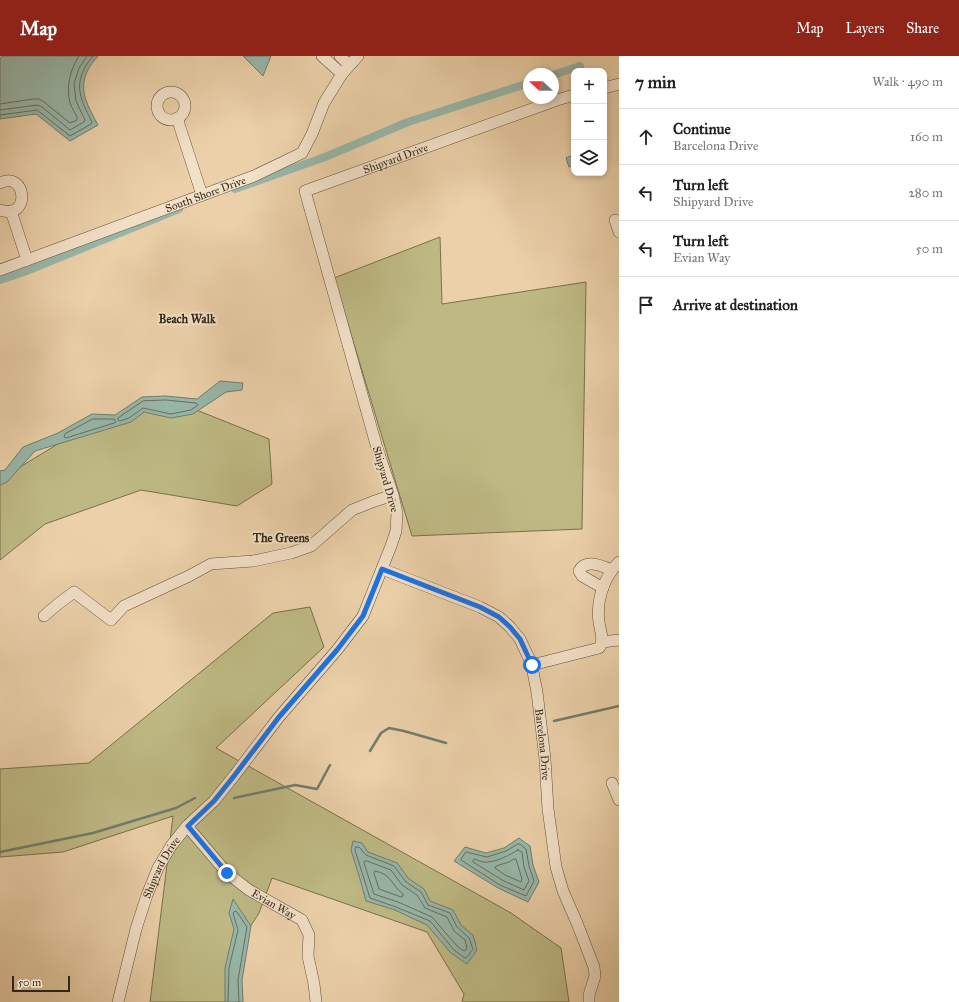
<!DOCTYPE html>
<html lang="en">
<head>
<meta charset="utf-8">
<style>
	body { margin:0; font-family:"IM FELL Great Primer",serif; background:#f6f6f6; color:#222 }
	.controls { position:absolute; right:12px; top:12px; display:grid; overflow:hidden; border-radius:8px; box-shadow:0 2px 6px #0003 }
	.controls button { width:36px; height:36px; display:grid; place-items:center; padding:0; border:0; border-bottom:1px solid #e0e0e0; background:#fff; color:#222; font:20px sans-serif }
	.compass { position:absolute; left:523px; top:12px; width:36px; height:36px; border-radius:50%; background:#fff; box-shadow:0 2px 6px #0003; rotate:292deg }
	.scale { position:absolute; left:12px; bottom:10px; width:58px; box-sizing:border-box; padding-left:4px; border:2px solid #332717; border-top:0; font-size:11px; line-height:14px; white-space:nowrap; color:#332717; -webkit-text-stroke:3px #f2e0c7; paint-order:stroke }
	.stop { position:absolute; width:12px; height:12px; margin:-9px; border:3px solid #1a73e8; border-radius:50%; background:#fff }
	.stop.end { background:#1a73e8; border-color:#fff; box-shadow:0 1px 4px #0008 }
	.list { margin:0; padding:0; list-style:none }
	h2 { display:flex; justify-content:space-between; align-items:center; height:52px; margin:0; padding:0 16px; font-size:17px }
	h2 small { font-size:13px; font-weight:400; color:#767676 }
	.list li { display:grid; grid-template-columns:26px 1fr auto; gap:12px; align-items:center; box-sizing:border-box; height:56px; padding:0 16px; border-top:1px solid #e0e0e0 }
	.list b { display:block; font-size:15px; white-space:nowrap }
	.list p { margin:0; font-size:13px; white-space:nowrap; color:#767676 }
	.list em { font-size:13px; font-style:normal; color:#767676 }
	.icon { flex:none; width:22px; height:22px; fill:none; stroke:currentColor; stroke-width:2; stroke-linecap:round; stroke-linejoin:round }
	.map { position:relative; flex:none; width:619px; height:946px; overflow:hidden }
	header { display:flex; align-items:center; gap:24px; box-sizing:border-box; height:56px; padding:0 20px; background:#8f2418; color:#fff }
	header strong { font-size:19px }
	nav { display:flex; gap:22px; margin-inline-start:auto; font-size:14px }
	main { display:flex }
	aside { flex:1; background:#fff }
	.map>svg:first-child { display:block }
	.green { fill:#beb984; stroke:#78704e }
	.water { fill:#98b7a9; stroke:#707d6f }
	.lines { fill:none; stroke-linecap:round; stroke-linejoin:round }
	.shore { stroke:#666f60; stroke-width:1 }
	.stream { stroke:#707d6f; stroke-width:2.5 }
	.canal { stroke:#98b7a9; stroke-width:8 }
	.minor-casing { stroke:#61513c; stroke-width:12 }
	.minor { stroke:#f2e0c7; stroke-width:11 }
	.route { stroke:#1a73e8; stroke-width:5 }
	.labels { text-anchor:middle; stroke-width:4; stroke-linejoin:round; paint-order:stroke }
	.street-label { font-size:11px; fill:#332717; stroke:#f2e0c7 }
	.neighbourhood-label { font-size:12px; font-weight:bold; fill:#332717; stroke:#f2e0c7 }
</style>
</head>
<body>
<header>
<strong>Map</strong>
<nav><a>Map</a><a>Layers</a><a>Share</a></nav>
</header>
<main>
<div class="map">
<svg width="619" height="946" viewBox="0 0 619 946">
	<rect width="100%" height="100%" fill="#ebd0a9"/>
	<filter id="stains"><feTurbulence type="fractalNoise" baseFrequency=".005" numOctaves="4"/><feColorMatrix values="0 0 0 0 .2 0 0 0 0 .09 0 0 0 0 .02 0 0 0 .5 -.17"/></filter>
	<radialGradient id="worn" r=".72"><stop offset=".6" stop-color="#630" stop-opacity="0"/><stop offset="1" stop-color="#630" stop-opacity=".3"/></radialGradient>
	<!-- green -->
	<g class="green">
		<polygon points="440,181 442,248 586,226 582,473 412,480 334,222"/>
		<polygon points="174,345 269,383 272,428 237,450 141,434 45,468 0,504 0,421 20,411 66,383"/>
		<polygon points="310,551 324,591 216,692 511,857 561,892 569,946 462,946 464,938 427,876 272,822 259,857 239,888 236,946 150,946 173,760 63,796 0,801 0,713 89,707 273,557"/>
	</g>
	<!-- water -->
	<g class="water">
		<path d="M2,0H98C94,5 89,10 87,16C78,35 89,52 98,69L70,85L36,58L0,63V2Z"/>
		<polygon points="243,0 271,0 263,20"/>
		<polygon points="573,99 574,99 574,108 569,111 566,102"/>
		<polygon points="220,325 243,327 242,334 226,336 193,358 171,362 144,356 131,366 35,395 7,426 0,429 0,415 5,414 23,391 58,377 92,358 115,359 142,341 166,340 197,343"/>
		<polygon points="519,782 530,790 533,809 539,826 528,846 498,832 454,805 465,791 486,797 504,792"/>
		<polygon points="353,785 362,787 368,796 397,807 409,823 424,833 430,845 453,854 461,869 473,879 477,894 467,908 451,897 427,869 395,854 366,845 360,823 351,794"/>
		<polygon points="233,843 251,870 242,924 243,946 225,946 225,912 234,873 229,857"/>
	</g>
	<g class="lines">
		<!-- shore -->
		<g class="shore">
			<path d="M0,48L33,43H39L44,46L70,67L77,64V61C75,57 72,52 70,47C66,30 70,14 79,0"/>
			<polyline points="0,54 37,49 42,51 70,74 84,66 85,64 76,45 74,28 79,12 87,0"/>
			<path d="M0,59L37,54L70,80L91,68L92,66C83,48 74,33 84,13C86,9 90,4 93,0"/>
			<polygon points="166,344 196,347 198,349 191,354 171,358 143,352 129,362 120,365 118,364 118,362 143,345"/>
			<polygon points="93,363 114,363 116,366 114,367 66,382 64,381 65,378"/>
			<polygon points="518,788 520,788 526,793 529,810 534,825 526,840 500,829 461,804 461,803 466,796 487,801 506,795"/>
			<polygon points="356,791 359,791 366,799 394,810 406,826 421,836 428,849 450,857 457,871 469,882 473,893 467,901 465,902 454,894 430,865 396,851 370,842 355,794"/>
			<path d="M518,794L522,796L524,811L529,825L524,834L502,824L473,806V804L475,803C479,805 484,807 488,806C499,805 509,799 518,794Z"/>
			<polygon points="514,803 516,803 522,823 521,826 505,819 495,812 496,810 509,806"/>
			<polygon points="365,805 367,805 391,814 402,829 417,839 425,852 447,861 454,875 465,884 467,892 466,894 464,895 457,890 432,861 398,846 374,838 364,807"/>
			<path d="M375,815C392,818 391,829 403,838V840L401,841L379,833L374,817Z"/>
			<polyline points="228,946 229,912 238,874 233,857 235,855 237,856 247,871 238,924 239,946"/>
		</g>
		<!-- stream -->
		<g class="stream">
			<polyline points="554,665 619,650"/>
			<polyline points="370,695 381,677 389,672 404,675 446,687"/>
			<polyline points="234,742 295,729 317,733 330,709"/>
			<polyline points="0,796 93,777 176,752 195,742"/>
		</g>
		<!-- canal -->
		<g class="canal">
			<polyline points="553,19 580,10"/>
			<polyline points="235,133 325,101 408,66 529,27"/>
			<polyline points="0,224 24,216 179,153"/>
		</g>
		<defs>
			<g id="minor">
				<polyline points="322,0 342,18"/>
				<polyline points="340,0 349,9"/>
				<polyline points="604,32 619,28"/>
				<circle cx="171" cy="50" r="14"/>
				<polyline points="177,62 202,139"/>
				<path d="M0,127C27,114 31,165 0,154"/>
				<polyline points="11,155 27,204"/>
				<polyline points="615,164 619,176"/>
				<path id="s1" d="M0,214L254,120L302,97L312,78L324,47L342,18L358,0"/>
				<path id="s2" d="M382,513L480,551L499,561L510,571L520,583L525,594L531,606L537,636L545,703L548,753L556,811L563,835L577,867L594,911L595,920L589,939V946"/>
				<path d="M603,532L582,520L579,515C586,502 602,510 612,514"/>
				<polyline points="44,560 58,548 74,536 111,564 124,550 189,520 211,508 253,505 291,497 311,490 352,454 372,446 393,439"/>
				<polyline points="602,586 619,584"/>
				<path d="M532,609L599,592C605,585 600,574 599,566C596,544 604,521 619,506"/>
				<polyline points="612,727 619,744"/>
				<path id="s3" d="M187,770L227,817L249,834L302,864L309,879L308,900L314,928L316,946"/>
				<path id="s4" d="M118,946L136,873L147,839L158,812L171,790L187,770L214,745L234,720L279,661L337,594L363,560L391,490L396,475L397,457L393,439L377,392L305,135L557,44L574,39"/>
			</g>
		</defs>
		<!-- minor casing -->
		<use href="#minor" class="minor-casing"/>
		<!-- minor -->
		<use href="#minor" class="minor"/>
	</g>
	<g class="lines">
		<!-- route -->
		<polyline class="route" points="227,817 188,770 214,745 234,720 279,661 337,594 363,560 382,513 480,551 499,561 510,571 520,583 532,609"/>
	</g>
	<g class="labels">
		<!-- street labels -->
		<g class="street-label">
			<text dy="4" stroke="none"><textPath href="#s4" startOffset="1006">Shipyard Drive</textPath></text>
			<text dy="4" stroke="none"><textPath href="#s1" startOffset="219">South Shore Drive</textPath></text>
			<text transform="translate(386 423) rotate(74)" y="4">Shipyard Drive</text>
			<text dy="4" stroke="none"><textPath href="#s2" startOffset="266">Barcelona Drive</textPath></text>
			<text dy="4" stroke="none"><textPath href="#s4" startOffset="142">Shipyard Drive</textPath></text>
			<text dy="4" stroke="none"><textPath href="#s3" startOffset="118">Evian Way</textPath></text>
		</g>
		<!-- neighbourhood labels -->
		<g class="neighbourhood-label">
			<text x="187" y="267">Beach Walk</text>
			<text x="281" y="486">The Greens</text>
		</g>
	</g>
	<rect width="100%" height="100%" filter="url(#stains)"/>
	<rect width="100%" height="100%" fill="url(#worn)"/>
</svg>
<div class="controls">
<button>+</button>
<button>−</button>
<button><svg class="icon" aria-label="layers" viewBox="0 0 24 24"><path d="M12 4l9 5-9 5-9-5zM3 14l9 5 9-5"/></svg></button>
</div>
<svg class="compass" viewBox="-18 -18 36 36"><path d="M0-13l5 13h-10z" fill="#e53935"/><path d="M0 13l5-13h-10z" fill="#767676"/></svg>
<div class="scale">50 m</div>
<div class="stop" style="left:532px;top:609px"></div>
<div class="stop end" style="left:227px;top:817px"></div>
</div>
<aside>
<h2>7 min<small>Walk · 490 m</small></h2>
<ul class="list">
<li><svg class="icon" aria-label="ahead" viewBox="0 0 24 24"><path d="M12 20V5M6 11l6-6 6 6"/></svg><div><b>Continue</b><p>Barcelona Drive</p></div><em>160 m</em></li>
<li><svg class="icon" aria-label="left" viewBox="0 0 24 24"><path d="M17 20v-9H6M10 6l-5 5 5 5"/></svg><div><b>Turn left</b><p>Shipyard Drive</p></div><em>280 m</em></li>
<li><svg class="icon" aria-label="left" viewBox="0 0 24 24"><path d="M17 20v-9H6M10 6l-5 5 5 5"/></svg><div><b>Turn left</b><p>Evian Way</p></div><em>50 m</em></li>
<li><svg class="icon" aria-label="arrive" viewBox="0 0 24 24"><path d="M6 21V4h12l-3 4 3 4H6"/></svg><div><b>Arrive at destination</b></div></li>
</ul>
</aside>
</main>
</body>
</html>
